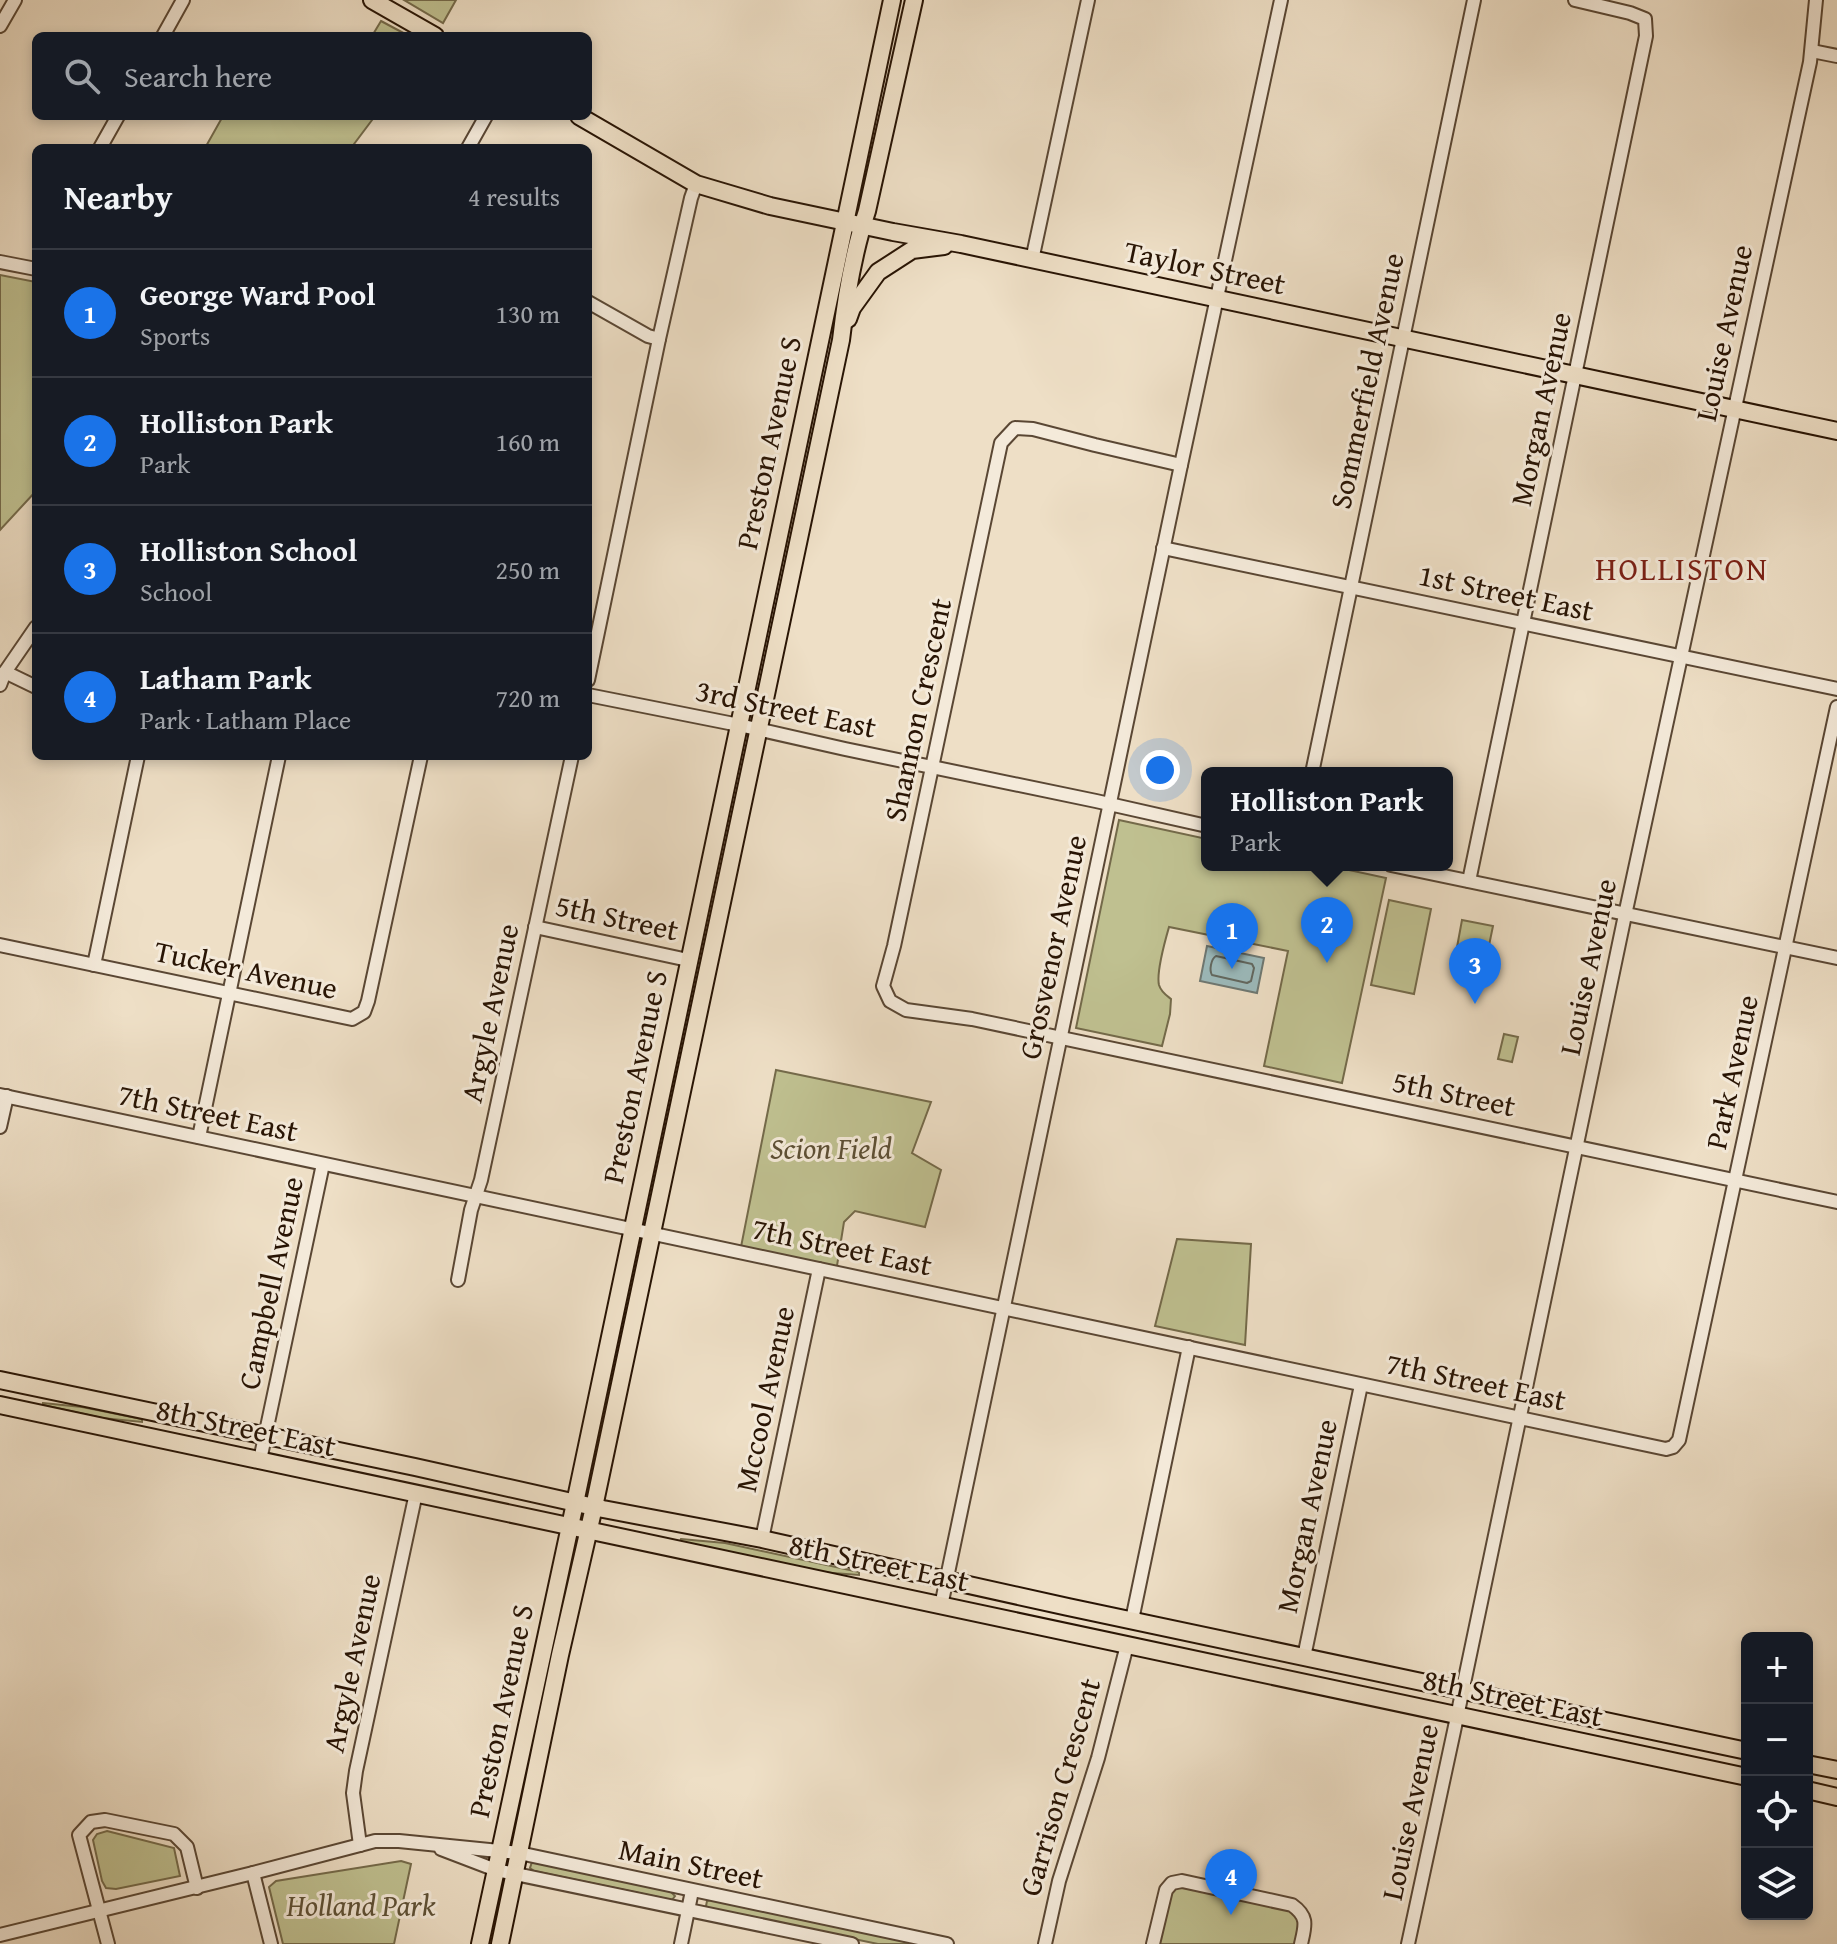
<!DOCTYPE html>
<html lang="en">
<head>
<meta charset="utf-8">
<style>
	body { margin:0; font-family:"Gentium Book Plus",serif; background:#242831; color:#f1f3f6 }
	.controls { position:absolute; right:24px; bottom:24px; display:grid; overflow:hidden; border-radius:12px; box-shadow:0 4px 12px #0003 }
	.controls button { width:72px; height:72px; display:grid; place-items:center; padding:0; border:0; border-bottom:2px solid #363941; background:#171b24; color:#f1f3f6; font:40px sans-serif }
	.you { position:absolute; left:1160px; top:770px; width:28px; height:28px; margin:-20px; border:6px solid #fff; border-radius:50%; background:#1a73e8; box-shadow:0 0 0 12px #1a73e833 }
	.badge { display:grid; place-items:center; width:52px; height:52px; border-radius:50%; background:#1a73e8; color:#fff; font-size:26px; font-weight:700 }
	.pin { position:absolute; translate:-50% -66px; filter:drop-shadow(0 2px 4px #0008) }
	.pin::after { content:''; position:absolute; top:42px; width:28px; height:24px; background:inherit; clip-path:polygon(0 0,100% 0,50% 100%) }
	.popup { position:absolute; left:1201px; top:767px; width:252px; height:104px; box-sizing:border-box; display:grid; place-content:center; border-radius:12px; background:#171b24; filter:drop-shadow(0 2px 6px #0005); font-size:26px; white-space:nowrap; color:#9ea1a6 }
	.popup b { font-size:30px; color:#f1f3f6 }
	.popup::after { content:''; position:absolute; left:50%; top:100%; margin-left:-16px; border:16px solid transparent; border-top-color:#171b24 }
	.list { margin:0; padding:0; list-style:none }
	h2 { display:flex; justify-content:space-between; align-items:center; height:104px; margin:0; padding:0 32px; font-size:34px }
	h2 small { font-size:26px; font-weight:400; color:#9ea1a6 }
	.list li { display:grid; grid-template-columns:52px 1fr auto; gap:24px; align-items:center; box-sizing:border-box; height:128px; padding:0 32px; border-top:2px solid #363941 }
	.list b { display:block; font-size:30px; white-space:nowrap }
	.list p { margin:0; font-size:26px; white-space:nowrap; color:#9ea1a6 }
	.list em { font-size:26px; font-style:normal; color:#9ea1a6 }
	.icon { flex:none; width:44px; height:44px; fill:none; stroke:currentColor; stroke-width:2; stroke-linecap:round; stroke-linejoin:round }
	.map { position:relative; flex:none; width:1837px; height:1944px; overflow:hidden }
	.search { position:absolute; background:#171b24; box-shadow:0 4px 12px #0003; left:32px; top:32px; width:560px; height:88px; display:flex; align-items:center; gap:20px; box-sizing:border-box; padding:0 28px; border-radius:12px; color:#9ea1a6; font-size:30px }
	.panel { position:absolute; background:#171b24; box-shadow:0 4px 12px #0003; left:32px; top:144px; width:560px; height:616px; border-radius:12px }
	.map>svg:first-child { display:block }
	.green { fill:#bfc090; stroke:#746a4a; stroke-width:2 }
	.water { fill:#9cbbbd; stroke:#6e7873; stroke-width:2 }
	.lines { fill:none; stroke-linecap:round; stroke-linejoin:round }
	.shore { stroke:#626860; stroke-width:2 }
	.minor-casing { stroke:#5a4734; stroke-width:16 }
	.major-casing { stroke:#281404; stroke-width:20 }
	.minor { stroke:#f4eada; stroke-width:12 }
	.major { stroke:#eedfc6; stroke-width:16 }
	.labels { text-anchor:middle; stroke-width:6; stroke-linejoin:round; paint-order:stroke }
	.street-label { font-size:30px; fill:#281404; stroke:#f4eada }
	.park-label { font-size:30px; font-style:italic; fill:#5d5035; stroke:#f4eada }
	.neighbourhood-label { font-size:32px; letter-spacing:2px; fill:#7a1f14; stroke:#f4eada }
</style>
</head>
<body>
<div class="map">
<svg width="1837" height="1944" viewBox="0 0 1837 1944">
	<rect width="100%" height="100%" fill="#eedfc6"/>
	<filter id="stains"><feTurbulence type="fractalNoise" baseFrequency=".0025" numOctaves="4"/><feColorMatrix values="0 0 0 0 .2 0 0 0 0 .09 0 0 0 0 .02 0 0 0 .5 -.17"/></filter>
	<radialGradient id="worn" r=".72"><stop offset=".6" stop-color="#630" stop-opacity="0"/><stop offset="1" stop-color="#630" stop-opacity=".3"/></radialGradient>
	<!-- green -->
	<g class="green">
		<polygon points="404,0 456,0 443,23"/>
		<polygon points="381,21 409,36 372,36"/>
		<polygon points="223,116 375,116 351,148 205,148"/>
		<polygon points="0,275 36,282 36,491 0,530"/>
		<path d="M1119,820L1207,839V865H1326L1386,878L1342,1083L1264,1066L1288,951L1169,927C1165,941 1156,972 1159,985C1161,992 1166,995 1171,999L1170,1014L1162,1046L1076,1028Z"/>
		<polygon points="1389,900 1431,909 1414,994 1371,985"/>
		<polygon points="1462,920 1493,926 1481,984 1464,981 1453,969"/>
		<polygon points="1504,1034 1518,1037 1512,1062 1498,1059"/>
		<polygon points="776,1070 931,1102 912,1153 941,1170 925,1227 855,1211 844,1222 836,1272 740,1252"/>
		<polygon points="1177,1239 1251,1244 1245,1345 1155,1326"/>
		<polygon points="43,1403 82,1407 142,1419 142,1422 102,1418 43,1405"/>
		<polygon points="681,1539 725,1543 859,1572 859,1575 820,1572 680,1542"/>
		<polygon points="107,1831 174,1848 180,1876 116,1889 106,1888 102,1881 93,1840 97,1834"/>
		<polygon points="401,1861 411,1864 394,1944 283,1944 269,1887 276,1881"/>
		<polygon points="532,1862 670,1891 675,1896 672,1900 534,1871 530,1868"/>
		<polygon points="1172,1883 1301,1911 1301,1944 1153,1944"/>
		<polygon points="710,1900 714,1900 920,1944 878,1944 711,1909 706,1906 707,1901"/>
	</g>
	<!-- water -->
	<polygon class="water" points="1207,946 1264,958 1257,993 1200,981"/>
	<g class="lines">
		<!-- shore -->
		<path class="shore" d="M1216,956L1252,964L1254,968L1251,981L1247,983L1212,975C1209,970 1211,959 1216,956Z"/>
		<defs>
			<g id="minor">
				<polyline points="0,26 15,0"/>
				<polyline points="163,36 183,0"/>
				<polyline points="1812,51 1837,56"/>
				<polyline points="100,148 118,116"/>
				<polyline points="468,148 486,116"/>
				<polyline points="1032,260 1088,0"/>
				<polyline points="0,262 36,269"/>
				<polyline points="588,302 648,336 659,339"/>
				<polyline points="1181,465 1095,445 1033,429 1015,428 1001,443 894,946 883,986 890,1001 906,1010 972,1019 1837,1202"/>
				<polyline points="1163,548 1837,689"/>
				<polyline points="5,672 36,687"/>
				<polyline points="588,680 659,339 691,198 696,184"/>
				<polyline points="0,685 5,672 36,627"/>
				<polyline points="588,695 739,725 845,749 1096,801 1207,826"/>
				<polyline points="1312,773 1474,0"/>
				<polyline points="1391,865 1837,958"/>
				<polyline points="1469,881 1646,36 1645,19 1630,13 1575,0"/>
				<polyline points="535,927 688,960"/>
				<polyline points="0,945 352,1019 364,1012 368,1001 421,756"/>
				<polyline points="94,965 138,756"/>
				<polyline points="0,1095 1666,1449 1673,1447 1679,1440 1837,707"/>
				<polyline points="0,1127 7,1096"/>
				<polyline points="199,1137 279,756"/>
				<polyline points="458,1280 471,1210 481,1180 572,756"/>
				<polyline points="260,1460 323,1164"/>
				<polyline points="762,1539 819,1269"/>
				<polyline points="941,1606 1181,465 1281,0"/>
				<polyline points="1132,1620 1189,1347"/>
				<polyline points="1304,1657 1361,1385"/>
				<polyline points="360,1845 353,1793 356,1771 416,1493"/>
				<polyline points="441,1849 496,1870 852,1944"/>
				<polyline points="253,1873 271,1944"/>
				<polyline points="0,1935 253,1873 360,1845 375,1841 399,1841 519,1853 947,1944"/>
				<polyline points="108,1944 79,1835 91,1822 105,1820 174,1834 187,1847 197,1888"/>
				<polyline points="681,1944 692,1891"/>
				<polyline points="1045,1944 1059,1881 1098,1758 1127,1645"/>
				<path d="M1153,1944L1166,1890L1172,1883L1182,1881L1292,1905C1309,1917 1305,1926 1301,1944"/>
				<polyline points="1408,1944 1454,1731 1625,915 1810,62 1816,0"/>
			</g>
			<g id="major">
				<polyline points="372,0 435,36"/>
				<polyline points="579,116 696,184 770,206 893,232 961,244 1837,431"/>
				<polyline points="848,319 852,308 878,272 912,250 944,246"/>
				<polyline points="0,1380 415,1467 603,1509 762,1539 1068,1607 1747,1751"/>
				<polyline points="0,1405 1747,1777"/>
				<polyline points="1807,1764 1837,1770"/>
				<polyline points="1807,1790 1837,1797"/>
				<polyline points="480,1944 575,1503 892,0"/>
				<path d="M500,1944L560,1655L594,1507L841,340C846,296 853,253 867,211L914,0"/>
			</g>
		</defs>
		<!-- minor casing -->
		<use href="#minor" class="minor-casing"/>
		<!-- major casing -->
		<use href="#major" class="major-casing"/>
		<!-- minor -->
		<use href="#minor" class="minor"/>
		<!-- major -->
		<use href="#major" class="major"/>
	</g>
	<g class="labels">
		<!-- street labels -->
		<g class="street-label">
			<text transform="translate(1205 268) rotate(12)" y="10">Taylor Street</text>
			<text transform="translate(1724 333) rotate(-78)" y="10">Louise Avenue</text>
			<text transform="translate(1367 381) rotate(-78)" y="10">Sommerfield Avenue</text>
			<text transform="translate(1541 409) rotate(-78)" y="10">Morgan Avenue</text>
			<text transform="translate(769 443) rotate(-78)" y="10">Preston Avenue S</text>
			<text transform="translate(1506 593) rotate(12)" y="10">1st Street East</text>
			<text transform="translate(786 709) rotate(12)" y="10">3rd Street East</text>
			<text transform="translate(918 710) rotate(-78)" y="10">Shannon Crescent</text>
			<text transform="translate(617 918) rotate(12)" y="10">5th Street</text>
			<text transform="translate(1053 947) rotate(-78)" y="10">Grosvenor Avenue</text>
			<text transform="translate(1588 967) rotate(-78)" y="10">Louise Avenue</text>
			<text transform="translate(246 970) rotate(12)" y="10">Tucker Avenue</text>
			<text transform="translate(490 1013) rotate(-78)" y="10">Argyle Avenue</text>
			<text transform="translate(1732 1072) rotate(-78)" y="10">Park Avenue</text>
			<text transform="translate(635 1077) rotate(-78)" y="10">Preston Avenue S</text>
			<text transform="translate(1454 1094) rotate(12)" y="10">5th Street</text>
			<text transform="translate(208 1113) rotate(12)" y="10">7th Street East</text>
			<text transform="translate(842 1247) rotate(12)" y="10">7th Street East</text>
			<text transform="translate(271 1283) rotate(-78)" y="10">Campbell Avenue</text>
			<text transform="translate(1476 1382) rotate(12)" y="10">7th Street East</text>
			<text transform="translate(765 1399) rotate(-78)" y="10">Mccool Avenue</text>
			<text transform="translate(246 1428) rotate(12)" y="10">8th Street East</text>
			<text transform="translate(1307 1516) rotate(-78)" y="10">Morgan Avenue</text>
			<text transform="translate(879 1563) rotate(12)" y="10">8th Street East</text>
			<text transform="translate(352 1663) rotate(-78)" y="10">Argyle Avenue</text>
			<text transform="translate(1513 1698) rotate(12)" y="10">8th Street East</text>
			<text transform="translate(501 1711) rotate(-78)" y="10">Preston Avenue S</text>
			<text transform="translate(1060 1787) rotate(-74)" y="10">Garrison Crescent</text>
			<text transform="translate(1410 1812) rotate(-78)" y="10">Louise Avenue</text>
			<text transform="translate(691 1864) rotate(12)" y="10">Main Street</text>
		</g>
		<!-- park labels -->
		<g class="park-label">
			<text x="831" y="1159">Scion Field</text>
			<text x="361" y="1916">Holland Park</text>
		</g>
		<!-- neighbourhood labels -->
		<g class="neighbourhood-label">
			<text x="1682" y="580">HOLLISTON</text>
		</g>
	</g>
	<rect width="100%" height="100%" filter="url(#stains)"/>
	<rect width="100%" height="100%" fill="url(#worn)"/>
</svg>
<div class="controls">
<button>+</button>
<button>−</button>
<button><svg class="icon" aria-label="locate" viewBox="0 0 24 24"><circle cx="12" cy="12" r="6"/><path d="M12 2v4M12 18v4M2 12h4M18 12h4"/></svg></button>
<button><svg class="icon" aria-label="layers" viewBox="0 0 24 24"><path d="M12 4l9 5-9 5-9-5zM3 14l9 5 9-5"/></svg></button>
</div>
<div class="you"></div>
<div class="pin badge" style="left:1232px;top:969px">1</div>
<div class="pin badge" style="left:1327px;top:963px">2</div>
<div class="popup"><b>Holliston Park</b>Park</div>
<div class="pin badge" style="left:1475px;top:1004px">3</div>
<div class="pin badge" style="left:1231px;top:1915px">4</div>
<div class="search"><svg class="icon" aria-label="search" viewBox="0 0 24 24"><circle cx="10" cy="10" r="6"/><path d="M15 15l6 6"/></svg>Search here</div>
<section class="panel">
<h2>Nearby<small>4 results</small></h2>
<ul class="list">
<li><span class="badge">1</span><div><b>George Ward Pool</b><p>Sports</p></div><em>130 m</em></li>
<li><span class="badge">2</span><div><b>Holliston Park</b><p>Park</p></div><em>160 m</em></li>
<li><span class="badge">3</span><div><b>Holliston School</b><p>School</p></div><em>250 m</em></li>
<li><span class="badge">4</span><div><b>Latham Park</b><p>Park · Latham Place</p></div><em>720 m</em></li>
</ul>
</section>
</div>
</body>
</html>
